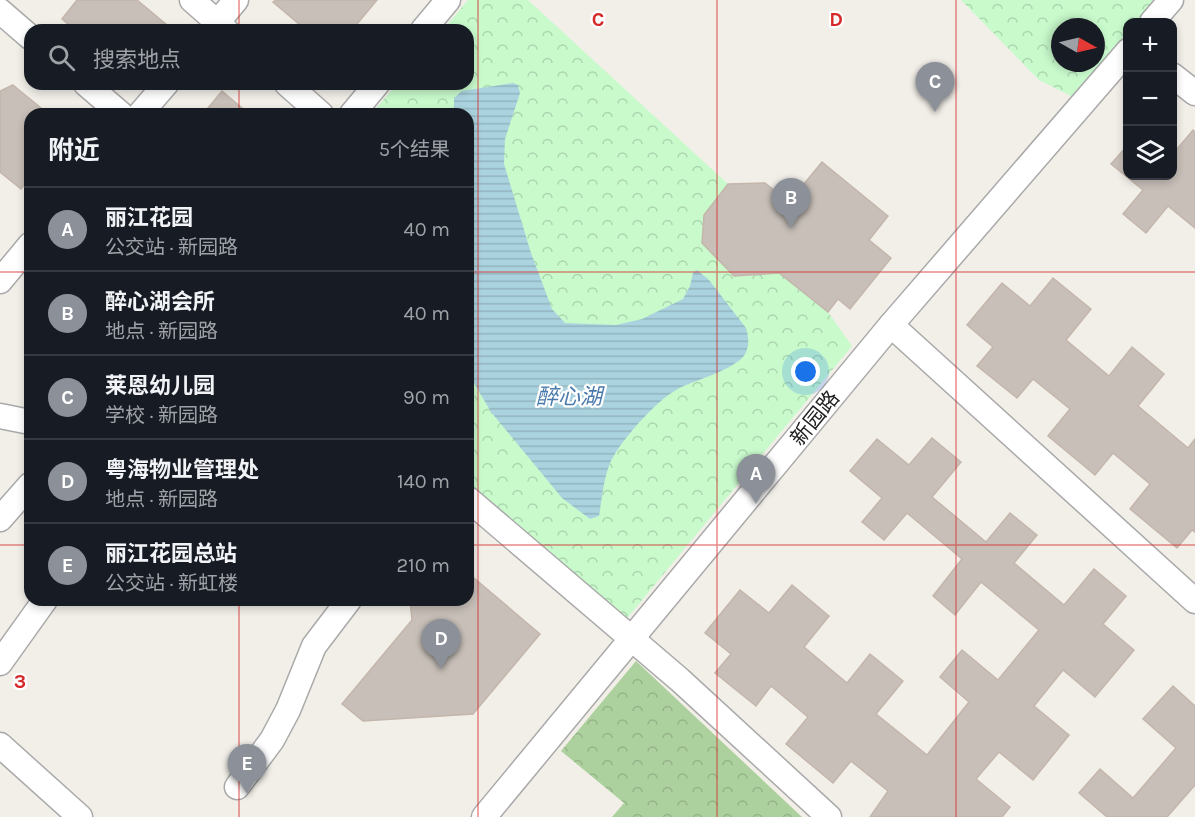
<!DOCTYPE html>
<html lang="zh">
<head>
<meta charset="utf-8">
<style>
	body { margin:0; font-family:Karla,"Noto Sans SC",sans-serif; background:#20242c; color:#f1f3f6 }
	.controls { position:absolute; right:18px; top:18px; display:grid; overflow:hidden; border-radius:12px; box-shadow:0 3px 9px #0003 }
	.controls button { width:54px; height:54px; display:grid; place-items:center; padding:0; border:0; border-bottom:2px solid #363941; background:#171b24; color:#f1f3f6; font:30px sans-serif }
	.compass { position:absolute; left:1051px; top:18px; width:54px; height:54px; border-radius:50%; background:#171b24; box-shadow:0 3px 9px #0003; rotate:98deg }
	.you { position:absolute; left:806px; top:372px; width:21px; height:21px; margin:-15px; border:4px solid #fff; border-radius:50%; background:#1a73e8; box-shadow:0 0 0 9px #1a73e833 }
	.badge { display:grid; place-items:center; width:39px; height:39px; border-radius:50%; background:#8c9099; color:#fff; font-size:20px; font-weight:700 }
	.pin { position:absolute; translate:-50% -50px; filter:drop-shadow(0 2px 3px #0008) }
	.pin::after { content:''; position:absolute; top:32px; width:21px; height:18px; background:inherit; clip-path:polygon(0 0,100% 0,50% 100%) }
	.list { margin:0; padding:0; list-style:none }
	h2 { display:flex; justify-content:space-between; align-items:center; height:78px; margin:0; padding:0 24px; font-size:26px }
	h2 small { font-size:20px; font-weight:400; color:#9ea1a6 }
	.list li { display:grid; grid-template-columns:39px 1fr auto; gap:18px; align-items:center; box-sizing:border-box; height:84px; padding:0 24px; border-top:2px solid #363941 }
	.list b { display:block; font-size:22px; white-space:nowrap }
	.list p { margin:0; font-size:20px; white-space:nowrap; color:#9ea1a6 }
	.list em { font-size:20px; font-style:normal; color:#9ea1a6 }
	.icon { flex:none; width:33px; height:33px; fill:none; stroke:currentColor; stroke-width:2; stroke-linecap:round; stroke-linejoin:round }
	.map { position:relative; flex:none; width:1195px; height:817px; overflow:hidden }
	.search { position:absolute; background:#171b24; box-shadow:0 3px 9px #0003; left:24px; top:24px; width:450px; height:66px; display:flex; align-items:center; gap:15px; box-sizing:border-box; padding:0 21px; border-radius:18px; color:#9ea1a6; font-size:22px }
	.panel { position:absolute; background:#171b24; box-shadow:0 3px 9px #0003; left:24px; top:108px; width:450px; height:498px; border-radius:18px }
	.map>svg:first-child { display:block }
	.forest { fill:url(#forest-crowns) }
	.park { fill:url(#park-crowns); fill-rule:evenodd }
	.water { fill:url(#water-rules) }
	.building { fill:#c7bfb8; stroke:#c4b6ab; stroke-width:1.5 }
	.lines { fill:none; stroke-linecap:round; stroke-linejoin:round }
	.minor-casing { stroke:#a9a9a9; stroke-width:27 }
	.minor { stroke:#fff; stroke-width:24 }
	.grid { fill:none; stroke:#d62828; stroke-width:1.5; stroke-opacity:0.55 }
	.labels { text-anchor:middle; stroke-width:4.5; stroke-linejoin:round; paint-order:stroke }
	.street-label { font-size:21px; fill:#222; stroke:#fff }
	.water-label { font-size:22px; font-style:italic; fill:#4a7aab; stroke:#fff }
	.grid-label { font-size:20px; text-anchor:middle; font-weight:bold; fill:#d62828; stroke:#fff; stroke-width:4.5; stroke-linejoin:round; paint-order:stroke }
</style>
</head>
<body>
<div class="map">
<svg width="1195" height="817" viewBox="0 0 1195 817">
	<defs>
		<pattern id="forest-crowns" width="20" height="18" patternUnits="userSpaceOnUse" patternTransform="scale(1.5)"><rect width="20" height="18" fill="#add19e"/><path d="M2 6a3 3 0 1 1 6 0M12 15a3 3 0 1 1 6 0" fill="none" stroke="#95b388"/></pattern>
		<pattern id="park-crowns" width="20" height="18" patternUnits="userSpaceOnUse" patternTransform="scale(1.5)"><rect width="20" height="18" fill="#c8facc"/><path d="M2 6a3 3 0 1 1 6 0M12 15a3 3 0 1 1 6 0" fill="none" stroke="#acd6af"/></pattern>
		<pattern id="water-rules" width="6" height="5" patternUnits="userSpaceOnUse" patternTransform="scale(1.5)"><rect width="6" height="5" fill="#aad3df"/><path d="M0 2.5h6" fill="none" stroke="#92b5bf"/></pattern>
	</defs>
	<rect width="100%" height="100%" fill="#f2efe9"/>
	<!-- forest -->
	<polygon class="forest" points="636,661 802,817 612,817 624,803 561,751"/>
	<!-- park -->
	<g class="park">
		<polygon points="468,0 528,0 728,184 704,215 702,243 779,273 828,312 852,346 619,628 468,499 468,114 371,114 397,84 468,84 468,30 443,30"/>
		<path d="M961,0H1159L1139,22H1128L1127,36L1073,97L1039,80ZM1060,27H1096V63H1060Z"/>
	</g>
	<!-- water -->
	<path class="water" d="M513,83L518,85L520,93L505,139L504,164L531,253L552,309L565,323L616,325L642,319L683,299L690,286L693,273L697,270L709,280L746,328C749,337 750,350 742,358C724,374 696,379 676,390C656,401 616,445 609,466C603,482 602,499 599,516L590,519L562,498L491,412L474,383H468V114H454V98L462,91Z"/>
	<!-- building -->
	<g class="building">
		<polygon points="77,0 137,0 173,30 75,30 62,19"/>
		<polygon points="276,0 377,0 352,30 306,30 273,2"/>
		<polygon points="13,85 46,112 46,114 30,114 30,178 21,189 0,172 0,91"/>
		<polygon points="222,91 249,114 203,114"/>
		<polygon points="1193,130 1195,132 1195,228 1168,206 1146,233 1123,214 1143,190 1111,164 1128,145 1128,176 1172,176 1172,155"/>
		<polygon points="822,162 888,216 869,240 891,258 850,309 838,299 828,312 779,273 734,276 702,243 704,215 728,184 765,183 789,202"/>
		<polygon points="1053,278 1091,309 1066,340 1109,376 1132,347 1164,374 1138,406 1188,448 1195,439 1195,532 1192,530 1177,548 1130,509 1150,484 1113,453 1095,475 1048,436 1070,409 1033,379 1017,398 977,366 993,347 967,325 1002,283 1030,306"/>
		<polygon points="932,438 961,462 932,497 986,542 1010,513 1037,535 1014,563 1064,605 1094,569 1126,596 1103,624 1134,650 1095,697 1063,670 1034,706 1069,735 1033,780 999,752 976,779 1010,807 1002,817 870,817 888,791 851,761 833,783 786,744 808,717 771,686 756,706 715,673 731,654 705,633 740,590 769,613 792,585 829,616 804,647 847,683 870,654 903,681 876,714 927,755 969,702 940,677 962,650 998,680 1039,630 981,582 955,615 933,596 962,559 907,513 884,540 862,522 882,498 850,471 877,439 909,465"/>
		<polygon points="468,573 540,634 473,714 363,721 342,704 412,620 410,600 468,600"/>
		<polygon points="1173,686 1195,706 1195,785 1167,817 1107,817 1079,793 1100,769 1133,798 1176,748 1143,719"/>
	</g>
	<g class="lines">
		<defs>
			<g id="minor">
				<polyline points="192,0 226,30"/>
				<polyline points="0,11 30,37"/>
				<polyline points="1152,22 1171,0"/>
				<polyline points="211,30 236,0"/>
				<polyline points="423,30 448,0"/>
				<polyline points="1172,75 1195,93"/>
				<polyline points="86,84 121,114"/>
				<polyline points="287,84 321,114"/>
				<polyline points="140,114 166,84"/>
				<polyline points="352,114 377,84"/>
				<polyline points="0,281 30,245"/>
				<polyline points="891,325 1195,601"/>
				<polyline points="0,416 30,422"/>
				<polyline points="468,499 680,680 829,817"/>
				<polyline points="0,519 30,485"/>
				<polyline points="0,663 45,600"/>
				<polyline points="0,745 80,817"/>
				<polyline points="237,787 272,740 288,710 314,646 349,600"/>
				<polyline points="484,817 891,325 1128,51"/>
			</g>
		</defs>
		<!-- minor casing -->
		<use href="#minor" class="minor-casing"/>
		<!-- minor -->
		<use href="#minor" class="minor"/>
	</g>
	<!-- grid -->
	<path class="grid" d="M239,0V30M478,0V817M717,0V817M956,0V817M239,84V114M0,272H30M468,272H1195M0,545H30M468,545H1195M239,600V817"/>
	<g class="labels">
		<!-- street labels -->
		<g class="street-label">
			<text transform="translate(815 418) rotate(-51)" y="7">新园路</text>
		</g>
		<!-- water labels -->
		<g class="water-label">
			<text x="569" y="404">醉心湖</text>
		</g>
	</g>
	<g class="grid-label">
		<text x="598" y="26">C</text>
		<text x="836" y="26">D</text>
		<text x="20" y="688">3</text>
	</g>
</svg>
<div class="controls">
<button>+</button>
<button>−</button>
<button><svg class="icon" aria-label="layers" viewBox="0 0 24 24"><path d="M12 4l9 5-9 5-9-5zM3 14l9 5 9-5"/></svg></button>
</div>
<svg class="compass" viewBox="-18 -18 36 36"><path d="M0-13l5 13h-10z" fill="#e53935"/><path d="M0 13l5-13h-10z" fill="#9ea1a6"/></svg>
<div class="you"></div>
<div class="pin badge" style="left:756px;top:504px">A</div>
<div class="pin badge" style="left:791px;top:228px">B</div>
<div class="pin badge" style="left:935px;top:112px">C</div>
<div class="pin badge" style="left:441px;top:669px">D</div>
<div class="pin badge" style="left:247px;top:794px">E</div>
<div class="search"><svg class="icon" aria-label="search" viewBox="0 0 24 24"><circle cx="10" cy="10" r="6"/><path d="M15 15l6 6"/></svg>搜索地点</div>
<section class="panel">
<h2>附近<small>5个结果</small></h2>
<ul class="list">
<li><span class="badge">A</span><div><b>丽江花园</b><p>公交站 · 新园路</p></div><em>40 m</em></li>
<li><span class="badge">B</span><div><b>醉心湖会所</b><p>地点 · 新园路</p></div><em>40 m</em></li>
<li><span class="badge">C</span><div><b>莱恩幼儿园</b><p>学校 · 新园路</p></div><em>90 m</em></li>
<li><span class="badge">D</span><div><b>粤海物业管理处</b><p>地点 · 新园路</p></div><em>140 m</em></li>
<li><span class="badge">E</span><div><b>丽江花园总站</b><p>公交站 · 新虹楼</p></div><em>210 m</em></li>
</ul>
</section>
</div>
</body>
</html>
